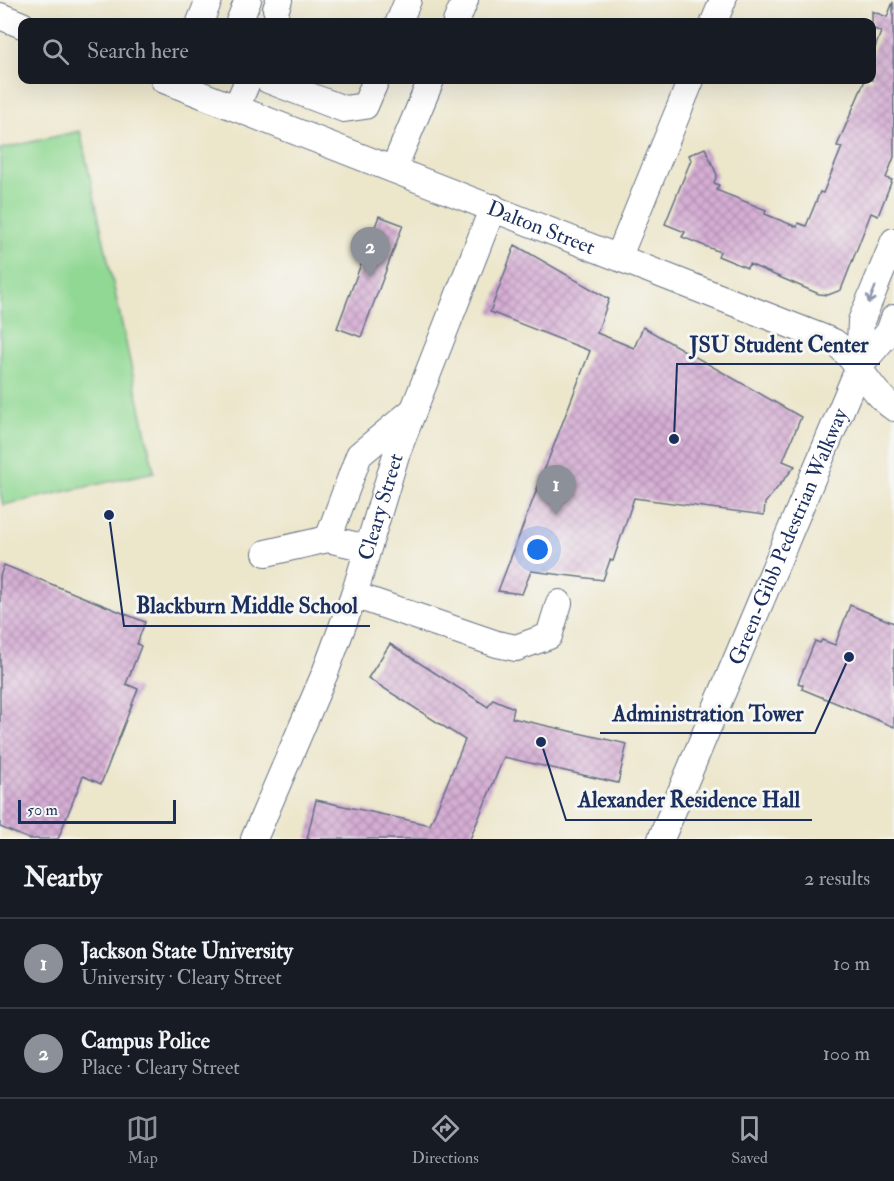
<!DOCTYPE html>
<html lang="en">
<head>
<meta charset="utf-8">
<style>
	body { margin:0; font-family:"IM FELL Double Pica",serif; background:#20242c; color:#f1f3f6 }
	.scale { position:absolute; left:18px; bottom:15px; width:158px; box-sizing:border-box; padding-left:6px; border:3px solid #1b2f5e; border-top:0; font-size:16px; line-height:21px; white-space:nowrap; color:#1b2f5e; -webkit-text-stroke:4px #f6f6f2; paint-order:stroke }
	.you { position:absolute; left:538px; top:550px; width:21px; height:21px; margin:-15px; border:4px solid #fff; border-radius:50%; background:#1a73e8; box-shadow:0 0 0 9px #1a73e833 }
	.badge { display:grid; place-items:center; width:39px; height:39px; border-radius:50%; background:#8c9099; color:#fff; font-size:20px; font-weight:700 }
	.pin { position:absolute; translate:-50% -50px; filter:drop-shadow(0 2px 3px #0008) }
	.pin::after { content:''; position:absolute; top:32px; width:21px; height:18px; background:inherit; clip-path:polygon(0 0,100% 0,50% 100%) }
	.list { margin:0; padding:0; list-style:none }
	h2 { display:flex; justify-content:space-between; align-items:center; height:78px; margin:0; padding:0 24px; font-size:26px }
	h2 small { font-size:20px; font-weight:400; color:#9ea1a6 }
	.list li { display:grid; grid-template-columns:39px 1fr auto; gap:18px; align-items:center; box-sizing:border-box; height:90px; padding:0 24px; border-top:2px solid #363941 }
	.list b { display:block; font-size:22px; white-space:nowrap }
	.list p { margin:0; font-size:20px; white-space:nowrap; color:#9ea1a6 }
	.list em { font-size:20px; font-style:normal; color:#9ea1a6 }
	.icon { flex:none; width:33px; height:33px; fill:none; stroke:currentColor; stroke-width:2; stroke-linecap:round; stroke-linejoin:round }
	.map { position:relative; flex:none; width:894px; height:839px; overflow:hidden }
	.search { position:absolute; background:#171b24; box-shadow:0 6px 24px #0002; left:18px; right:18px; top:18px; height:66px; display:flex; align-items:center; gap:15px; box-sizing:border-box; padding:0 21px; border-radius:12px; color:#9ea1a6; font-size:22px }
	.sheet { height:258px; background:#171b24 }
	nav { display:flex; justify-content:space-around; align-items:center; box-sizing:border-box; height:84px; border-top:2px solid #363941; background:#171b24; font-size:16px; color:#9ea1a6 }
	nav a { display:grid; justify-items:center; gap:3px }
	nav .on { color:#8c9099 }
	.map>svg:first-child { display:block }
	.garden { fill:#90d893; stroke:#568478; stroke-width:1.5 }
	.building { fill:url(#building-cross-hatch) }
	.lines { fill:none; stroke-linecap:round; stroke-linejoin:round }
	.minor-casing { stroke:#646f84; stroke-width:28 }
	.minor { stroke:#fff; stroke-width:26 }
	.oneway { stroke:#8d97ae }
	.labels { text-anchor:middle; stroke-width:6; stroke-linejoin:round; paint-order:stroke }
	.street-label { font-size:21px; fill:#1b2f5e; stroke:#f6f6f2 }
	.leader { fill:none; stroke:#1b2f5e; stroke-width:2 }
	.callout-dot { fill:#1b2f5e; stroke:#f6f6f2; stroke-width:2 }
	.callout-label { font-size:22px; text-anchor:middle; font-weight:bold; fill:#1b2f5e; stroke:#f6f6f2; stroke-width:6; stroke-linejoin:round; paint-order:stroke }
</style>
</head>
<body>
<div class="map">
<svg width="894" height="839" viewBox="0 0 894 839">
	<defs>
		<pattern id="building-cross-hatch" width="8" height="8" patternUnits="userSpaceOnUse" patternTransform="scale(1.5)"><rect width="8" height="8" fill="#d6aed4"/><path d="M0 0l8 8M0 8l8-8" fill="none" stroke="#ad8eaf"/></pattern>
	</defs>
	<rect width="100%" height="100%" fill="#f6f6f2"/>
	<filter id="ink" filterUnits="userSpaceOnUse"><feTurbulence type="fractalNoise" baseFrequency=".0167" numOctaves="2"/><feDisplacementMap in="SourceGraphic" scale="12" xChannelSelector="R" yChannelSelector="G"/><feConvolveMatrix kernelMatrix="1 2 1 2 8 2 1 2 1" color-interpolation-filters="sRGB"/></filter>
	<filter id="wash" filterUnits="userSpaceOnUse"><feTurbulence type="fractalNoise" baseFrequency=".008" numOctaves="4" result="noise"/><feDisplacementMap in="SourceGraphic" scale="24" xChannelSelector="R" yChannelSelector="G"/><feGaussianBlur stdDeviation="1.35" result="paint"/><feColorMatrix in="noise" values="0 0 0 0 0 0 0 0 0 0 0 0 0 0 0 0 0 1.4 0 .05"/><feComposite in="paint" operator="in"/></filter>
	<g filter="url(#wash)">
		<rect width="100%" height="100%" fill="#ece6cb"/>
		<!-- garden -->
		<polygon class="garden" points="80,131 154,472 3,505 0,492 0,149"/>
		<g id="blocks">
			<!-- building -->
			<g class="building">
				<polygon points="893,2 894,157 886,178 892,180 878,216 871,213 841,290 828,295 819,294 749,264 747,268 718,256 720,252 682,237 685,232 665,224 691,160 689,155 705,148 717,175 714,183 719,185 716,190 766,210 765,214 797,227 798,223 806,226 820,192 823,193 842,147 837,146 865,80 872,80 872,56 881,32 872,28 872,11 887,17"/>
				<polygon points="379,216 403,225 361,337 337,328"/>
				<polygon points="515,245 609,299 597,333 634,348 643,327 801,417 783,461 795,466 765,503 764,515 634,498 613,561 610,560 603,580 531,571 522,594 498,591 590,351 490,312"/>
				<polygon points="4,565 145,622 137,644 141,646 126,684 138,689 101,784 83,776 58,839 29,839 0,827 0,576"/>
				<polygon points="850,605 894,623 894,727 802,689 803,685 798,683 815,641 820,643 822,640 835,645"/>
				<polygon points="390,644 488,707 493,699 514,708 512,718 627,744 618,783 504,757 470,839 307,839 316,800 430,825 465,740 368,678"/>
			</g>
		</g>
	</g>
	<g filter="url(#ink)">
		<use href="#blocks" fill-opacity="0" stroke="#646f84" stroke-width="1.5"/>
		<g class="lines">
			<defs>
				<g id="minor">
					<polyline points="276,9 279,0"/>
					<polyline points="0,16 22,25"/>
					<polyline points="200,22 209,0"/>
					<polyline points="239,22 248,0"/>
					<polyline points="399,22 408,0"/>
					<polyline points="456,22 465,0"/>
					<polyline points="714,22 723,0"/>
					<path id="s1" d="M164,80L834,342C859,360 869,391 894,408"/>
					<polyline points="268,80 344,109 365,106 376,80"/>
					<polyline points="236,108 248,80"/>
					<polyline points="394,168 431,80"/>
					<polyline points="619,256 691,80"/>
					<polyline points="859,367 861,321 894,241"/>
					<polyline points="328,539 359,455 411,412"/>
					<polyline points="266,553 328,539 367,548"/>
					<polyline points="354,595 497,644 516,648 549,636 559,603"/>
					<path id="s2" d="M254,839L325,673L354,595L396,455L493,207"/>
					<path id="s3" d="M661,839L859,367L889,332L894,318"/>
				</g>
			</defs>
			<!-- minor casing -->
			<use href="#minor" class="minor-casing"/>
			<!-- minor -->
			<use href="#minor" class="minor"/>
		</g>
		<!-- one-way arrows -->
		<defs><path id="oneway-shaft" d="M-6 0H5M1.5-3L5.5 0L1.5 3" fill="none" stroke-width="1.6" stroke-linecap="round" stroke-linejoin="round" transform="scale(1.5)"/></defs>
		<use class="oneway" href="#oneway-shaft" transform="translate(872 295) rotate(112)"/>
	</g>
	<g class="labels">
		<!-- street labels -->
		<g class="street-label">
			<text dy="7" stroke="none"><textPath href="#s1" startOffset="405">Dalton Street</textPath></text>
			<text dy="7" stroke="none"><textPath href="#s2" startOffset="356">Cleary Street</textPath></text>
			<text dy="7" stroke="none"><textPath href="#s3" startOffset="328">Green-Gibb Pedestrian Walkway</textPath></text>
		</g>
	</g>
	<!-- callouts -->
	<path class="leader" d="M674 439L677 364H880M109 515L124 626H370M849 657L815 733H600M541 742L566 820H812"/>
	<g class="callout-dot">
		<circle cx="674" cy="439" r="6"/>
		<circle cx="109" cy="515" r="6"/>
		<circle cx="849" cy="657" r="6"/>
		<circle cx="541" cy="742" r="6"/>
	</g>
	<g class="callout-label">
		<text x="779" y="352">JSU Student Center</text>
		<text x="247" y="613">Blackburn Middle School</text>
		<text x="708" y="721">Administration Tower</text>
		<text x="689" y="807">Alexander Residence Hall</text>
	</g>
</svg>
<div class="scale">50 m</div>
<div class="you"></div>
<div class="pin badge" style="left:556px;top:515px">1</div>
<div class="pin badge" style="left:370px;top:277px">2</div>
<div class="search"><svg class="icon" aria-label="search" viewBox="0 0 24 24"><circle cx="10" cy="10" r="6"/><path d="M15 15l6 6"/></svg>Search here</div>
</div>
<section class="sheet">
<h2>Nearby<small>2 results</small></h2>
<ul class="list">
<li><span class="badge">1</span><div><b>Jackson State University</b><p>University · Cleary Street</p></div><em>10 m</em></li>
<li><span class="badge">2</span><div><b>Campus Police</b><p>Place · Cleary Street</p></div><em>100 m</em></li>
</ul>
</section>
<nav>
<a class="on"><svg class="icon" aria-label="map" viewBox="0 0 24 24"><path d="M3 6l6-2 6 2 6-2v14l-6 2-6-2-6 2zM9 4v14M15 6v14"/></svg>Map</a>
<a><svg class="icon" aria-label="directions" viewBox="0 0 24 24"><path d="M12 3l9 9-9 9-9-9zM9 14v-3h6M13 9l2 2-2 2"/></svg>Directions</a>
<a><svg class="icon" aria-label="saved" viewBox="0 0 24 24"><path d="M7 4h10v16l-5-4-5 4z"/></svg>Saved</a>
</nav>
</body>
</html>
